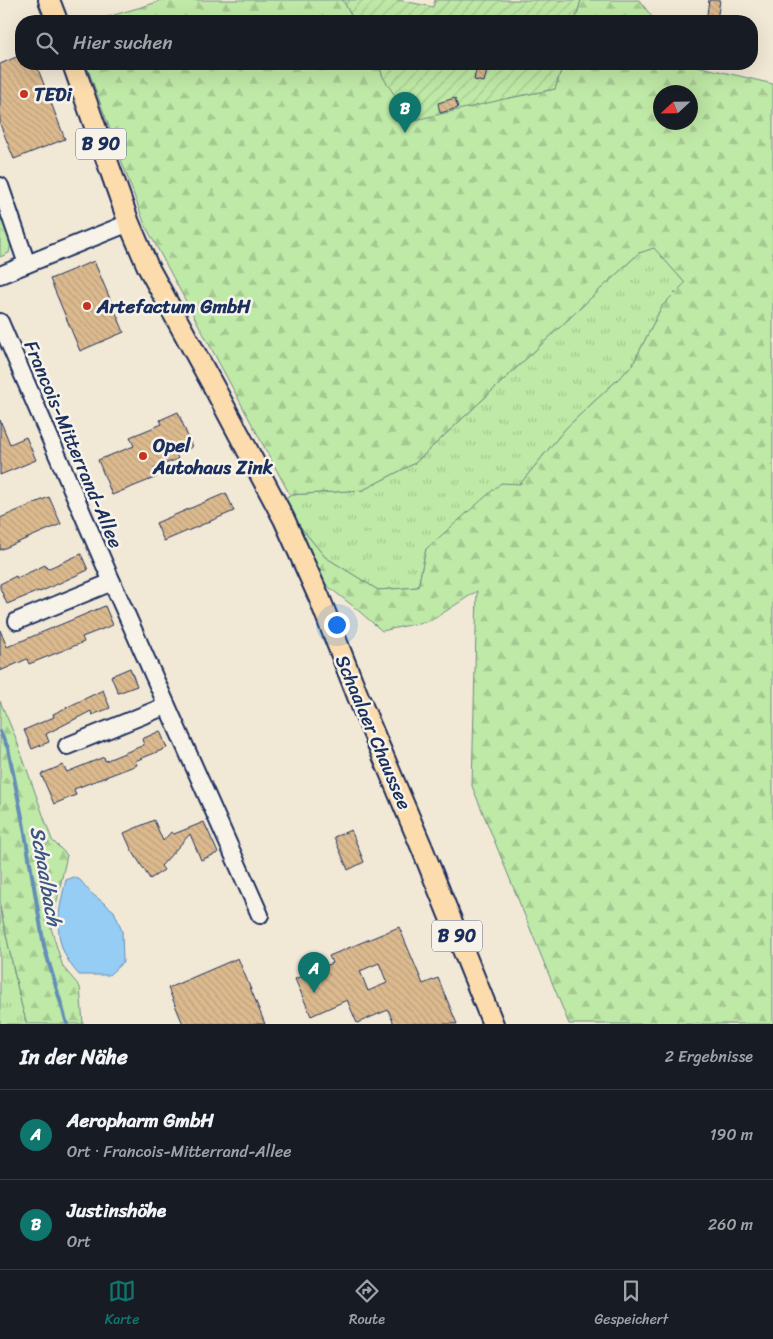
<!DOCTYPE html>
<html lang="de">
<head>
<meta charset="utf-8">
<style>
	body { margin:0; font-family:Sriracha,sans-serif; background:#242831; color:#f1f3f6 }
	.compass { position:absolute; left:653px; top:85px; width:45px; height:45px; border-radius:50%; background:#171b24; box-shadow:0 5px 20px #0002; rotate:248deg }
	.you { position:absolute; left:336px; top:624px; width:18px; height:18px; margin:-12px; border:4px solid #fff; border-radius:50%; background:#1a73e8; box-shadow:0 0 0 8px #1a73e833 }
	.badge { display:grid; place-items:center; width:32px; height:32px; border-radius:50%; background:#0f766e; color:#fff; font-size:16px; font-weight:700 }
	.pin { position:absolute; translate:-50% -41px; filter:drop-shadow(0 1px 2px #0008) }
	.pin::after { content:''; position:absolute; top:26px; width:18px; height:15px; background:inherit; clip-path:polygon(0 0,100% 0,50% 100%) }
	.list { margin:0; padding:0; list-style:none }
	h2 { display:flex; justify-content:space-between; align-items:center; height:65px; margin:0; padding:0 20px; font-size:21px }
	h2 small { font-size:16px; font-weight:400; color:#9ea1a6 }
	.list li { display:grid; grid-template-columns:32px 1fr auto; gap:15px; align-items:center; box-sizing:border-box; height:90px; padding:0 20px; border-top:1px solid #363941 }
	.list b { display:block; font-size:19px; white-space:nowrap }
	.list p { margin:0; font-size:16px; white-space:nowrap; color:#9ea1a6 }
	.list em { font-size:16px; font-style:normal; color:#9ea1a6 }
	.icon { flex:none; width:28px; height:28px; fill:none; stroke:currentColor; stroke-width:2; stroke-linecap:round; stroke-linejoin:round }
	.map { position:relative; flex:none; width:773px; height:1024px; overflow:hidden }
	.search { position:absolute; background:#171b24; box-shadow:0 5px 20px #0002; left:15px; right:15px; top:15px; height:55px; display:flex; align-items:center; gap:12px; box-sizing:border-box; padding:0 18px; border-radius:20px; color:#9ea1a6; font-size:19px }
	.sheet { height:245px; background:#171b24 }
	nav { display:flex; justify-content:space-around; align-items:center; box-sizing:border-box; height:70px; border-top:1px solid #363941; background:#171b24; font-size:14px; color:#9ea1a6 }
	nav a { display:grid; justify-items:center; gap:2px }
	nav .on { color:#0f766e }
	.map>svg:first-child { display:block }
	.grass { fill:url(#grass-tufts); stroke:#6d8c82 }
	.forest { fill:url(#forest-firs); stroke:#6d8c82; fill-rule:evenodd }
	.garden { fill:url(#garden-furrows); stroke:#6d8c82 }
	.water { fill:#95cdf4; stroke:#648eb8 }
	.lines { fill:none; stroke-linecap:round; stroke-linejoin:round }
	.stream { stroke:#648eb8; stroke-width:4 }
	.building { fill:url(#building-back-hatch); stroke:#1b2f5e; fill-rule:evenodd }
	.minor-casing { stroke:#1b2f5e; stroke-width:20 }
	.major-casing { stroke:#1b2f5e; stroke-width:24 }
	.minor { stroke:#f7f3e8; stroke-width:16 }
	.major { stroke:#fcdcac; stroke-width:20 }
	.poi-dot { fill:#c8321e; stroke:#f7f3e8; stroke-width:2 }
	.labels { text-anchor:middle; stroke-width:5; stroke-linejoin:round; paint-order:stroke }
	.shield { fill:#f7f3e8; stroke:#5d6a87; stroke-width:1 }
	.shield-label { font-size:18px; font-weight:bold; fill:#1b2f5e }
	.poi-label { font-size:19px; font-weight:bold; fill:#1b2f5e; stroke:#f7f3e8; text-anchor:start }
	.street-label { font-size:19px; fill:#1b2f5e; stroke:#f7f3e8 }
	.water-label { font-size:20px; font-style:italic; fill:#3a5684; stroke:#f7f3e8 }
</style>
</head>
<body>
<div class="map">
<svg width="773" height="1024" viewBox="0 0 773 1024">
	<defs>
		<pattern id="grass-tufts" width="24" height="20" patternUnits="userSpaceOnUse" patternTransform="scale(1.25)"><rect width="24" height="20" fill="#bfe9a6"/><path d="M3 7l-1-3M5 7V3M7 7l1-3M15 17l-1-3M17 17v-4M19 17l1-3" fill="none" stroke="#a4c891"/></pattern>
		<pattern id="forest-firs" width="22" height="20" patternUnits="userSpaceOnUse" patternTransform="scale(1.25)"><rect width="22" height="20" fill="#bfe9a6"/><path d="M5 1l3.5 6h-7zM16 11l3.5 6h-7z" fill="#a4c891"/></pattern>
		<pattern id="garden-furrows" width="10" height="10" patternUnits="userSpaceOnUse" patternTransform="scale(1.25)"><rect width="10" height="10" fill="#bfe9a6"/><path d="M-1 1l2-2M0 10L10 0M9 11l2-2" fill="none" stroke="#a4c891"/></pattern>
		<pattern id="building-back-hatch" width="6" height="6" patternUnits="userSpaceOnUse" patternTransform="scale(1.25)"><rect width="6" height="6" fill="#dcba8e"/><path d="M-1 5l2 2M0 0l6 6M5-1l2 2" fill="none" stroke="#bca07d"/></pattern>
	</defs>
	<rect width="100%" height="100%" fill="#f2e8d6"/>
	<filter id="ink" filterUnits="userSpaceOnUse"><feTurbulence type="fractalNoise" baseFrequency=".02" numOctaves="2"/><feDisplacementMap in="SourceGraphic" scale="10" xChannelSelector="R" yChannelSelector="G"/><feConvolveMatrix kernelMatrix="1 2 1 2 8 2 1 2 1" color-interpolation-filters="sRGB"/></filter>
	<g filter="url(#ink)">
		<!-- grass -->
		<g class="grass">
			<polygon points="0,210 9,233 11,243 9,253 0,257"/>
			<polygon points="654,247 685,283 662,306 632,366 566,428 520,484 426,549 418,587 378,590 325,557 299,525 295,524 283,499 290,495 363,490 415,463 639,253"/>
			<polygon points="0,907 21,1003 27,1024 0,1024"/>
		</g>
		<!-- forest -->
		<g class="forest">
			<polygon points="158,0 343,0 354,21 94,21 158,2"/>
			<polygon points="581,0 639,0 655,21 575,21"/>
			<path d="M86,64H379L383,77L509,98L555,89L563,64H689L773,84V1024H569L472,786L477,591L432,620L382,631L353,606L321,581L295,524H298L325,557L378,590L418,587L426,549L501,483L520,484L566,428L632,366L662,306L685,283L654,248L639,253L415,463L363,490L290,495L145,225ZM660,92H690V122H660Z"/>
			<polygon points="0,701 15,736 52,840 67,855 51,928 63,967 80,987 83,1024 27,1024 21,1003 0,907"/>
		</g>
		<!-- garden -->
		<g class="garden">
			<polygon points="343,0 398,0 433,7 435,0 581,0 575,21 354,21"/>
			<polygon points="379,64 563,64 555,89 509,98 411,121 383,77"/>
		</g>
		<!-- water -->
		<path class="water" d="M74,877L80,880L91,893L114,911L122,931L123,962L109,975H79C51,944 57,917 66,880Z"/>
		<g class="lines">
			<!-- stream -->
			<polyline class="stream" points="0,732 8,748 23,822 44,946 67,1024"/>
		</g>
		<!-- building -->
		<g class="building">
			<polygon points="709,0 720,0 717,21 706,21"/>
			<polygon points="21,55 21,64 36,64 65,139 14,159 0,124 0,64"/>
			<polygon points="477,65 488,67 484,82 474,80"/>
			<polygon points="455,98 458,108 440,113 438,103"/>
			<polygon points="94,261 124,332 80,351 50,279"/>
			<polygon points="178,412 192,447 176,454 178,459 154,468 157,477 112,495 98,460 134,446 130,437 162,424 160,420"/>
			<polygon points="0,420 10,444 26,437 36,460 0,475"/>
			<polygon points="226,493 234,511 164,541 156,523"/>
			<polygon points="49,497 61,524 0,550 0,518"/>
			<polygon points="81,554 88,570 40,592 39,591 7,604 0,588 0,584 16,576 17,578 45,565 47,569"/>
			<polygon points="105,606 113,625 82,637 84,642 29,664 27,659 0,671 0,630 7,647"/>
			<polygon points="130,668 137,686 118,693 111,676"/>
			<polygon points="103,690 110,708 92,715 91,711 46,734 49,742 32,749 24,730 54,717 53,714"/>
			<polygon points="160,731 167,748 135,761 137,765 74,789 76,795 54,804 41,774 63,765 67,772 104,757 105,761 144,745 142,739"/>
			<polygon points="154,820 163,841 171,832 174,834 204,822 218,853 201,860 190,834 161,866 164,870 150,879 131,849 124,833"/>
			<polygon points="351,830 364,862 348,870 334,837"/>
			<path d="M399,927L423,984L438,978L457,1024H394L388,1010L357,1023L347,1000L311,1016L295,979L332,963L329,956ZM379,963L387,983L368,991L360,971Z"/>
			<polygon points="238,958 265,1024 183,1024 168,988"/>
		</g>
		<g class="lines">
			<defs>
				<g id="minor">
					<polyline points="0,186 27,264"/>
					<polyline points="0,275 129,223"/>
					<polyline points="0,322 112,582 260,915"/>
					<polyline points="17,621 112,582"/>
					<polyline points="67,746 166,706"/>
				</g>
				<g id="major">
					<polyline points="49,0 57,21"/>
					<polyline points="73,64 129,223 148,267 216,391 284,519 319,597 359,699 422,848 493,1024"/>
				</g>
			</defs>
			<!-- minor casing -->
			<use href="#minor" class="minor-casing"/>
			<!-- major casing -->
			<use href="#major" class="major-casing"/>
			<!-- minor -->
			<use href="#minor" class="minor"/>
			<!-- major -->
			<use href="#major" class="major"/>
		</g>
	</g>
	<!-- markers -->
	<g class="poi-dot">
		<circle cx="24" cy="94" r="5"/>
		<circle cx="87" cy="306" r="5"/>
		<circle cx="143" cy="456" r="5"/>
	</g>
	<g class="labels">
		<!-- shield labels -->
		<g class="shield">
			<rect x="76" y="128.5" width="50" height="31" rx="4"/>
			<rect x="432" y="920.5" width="50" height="31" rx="4"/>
		</g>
		<g class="shield-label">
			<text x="101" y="150">B 90</text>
			<text x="457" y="942">B 90</text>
		</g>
		<!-- poi labels -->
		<g class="poi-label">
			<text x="34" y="101">TEDi</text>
			<text x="97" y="313">Artefactum GmbH</text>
			<text x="153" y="452">Opel<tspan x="153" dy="22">Autohaus Zink</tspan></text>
		</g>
		<!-- street labels -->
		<g class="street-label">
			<text transform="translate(74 444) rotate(67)" y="7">Francois-Mitterrand-Allee</text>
			<text transform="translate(374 732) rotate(67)" y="7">Schaalaer Chaussee</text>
		</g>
		<!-- water labels -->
		<g class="water-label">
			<text transform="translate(46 876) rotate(80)" y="7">Schaalbach</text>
		</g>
	</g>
</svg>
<svg class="compass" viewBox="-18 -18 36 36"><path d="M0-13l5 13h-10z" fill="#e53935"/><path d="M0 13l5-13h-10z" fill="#9ea1a6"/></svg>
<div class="you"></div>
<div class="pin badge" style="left:314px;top:993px">A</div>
<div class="pin badge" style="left:405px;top:133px">B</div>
<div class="search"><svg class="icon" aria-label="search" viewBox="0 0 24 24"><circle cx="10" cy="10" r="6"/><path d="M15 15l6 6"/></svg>Hier suchen</div>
</div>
<section class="sheet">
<h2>In der Nähe<small>2 Ergebnisse</small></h2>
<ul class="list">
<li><span class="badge">A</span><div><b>Aeropharm GmbH</b><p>Ort · Francois-Mitterrand-Allee</p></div><em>190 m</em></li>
<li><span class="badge">B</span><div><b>Justinshöhe</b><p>Ort</p></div><em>260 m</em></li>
</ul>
</section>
<nav>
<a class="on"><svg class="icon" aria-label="map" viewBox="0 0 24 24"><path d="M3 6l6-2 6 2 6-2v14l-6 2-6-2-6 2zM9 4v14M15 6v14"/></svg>Karte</a>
<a><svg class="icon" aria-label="directions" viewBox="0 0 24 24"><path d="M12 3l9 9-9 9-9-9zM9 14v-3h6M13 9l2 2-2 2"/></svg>Route</a>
<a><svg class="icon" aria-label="saved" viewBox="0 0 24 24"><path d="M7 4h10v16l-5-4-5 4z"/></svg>Gespeichert</a>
</nav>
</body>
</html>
